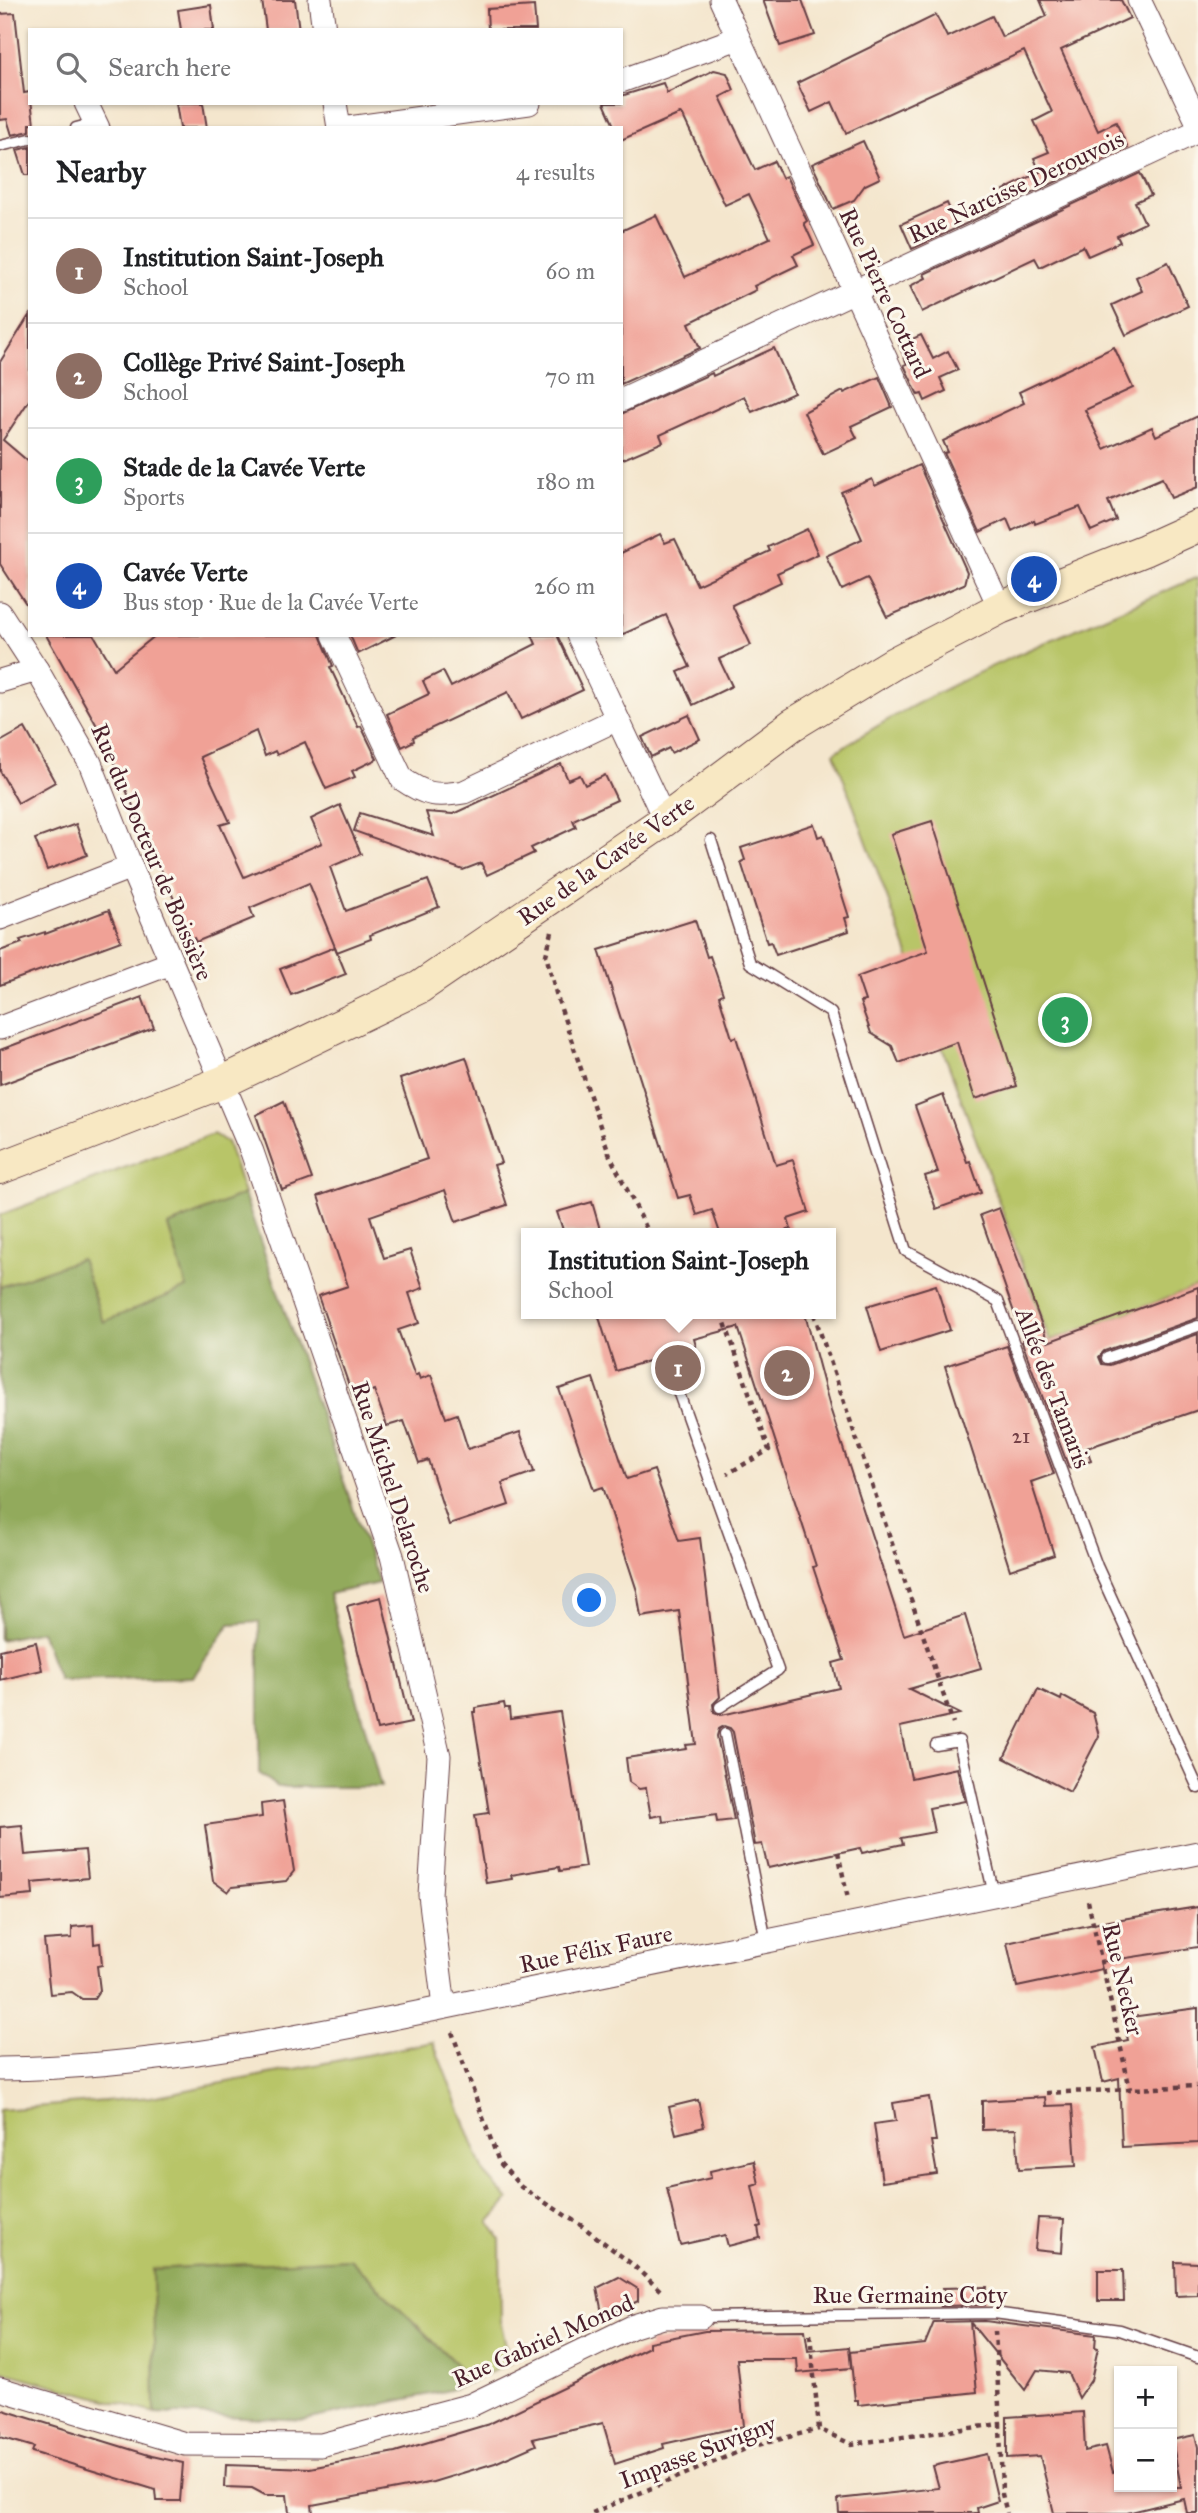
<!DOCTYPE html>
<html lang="en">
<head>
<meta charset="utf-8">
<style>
	body { margin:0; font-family:"IM FELL Great Primer",serif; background:#f6f6f6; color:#202124 }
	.controls { position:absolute; right:21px; bottom:21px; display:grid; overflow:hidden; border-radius:0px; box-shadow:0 2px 5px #0004 }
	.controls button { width:63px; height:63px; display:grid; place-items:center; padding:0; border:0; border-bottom:2px solid #e0e0e0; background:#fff; color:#202124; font:35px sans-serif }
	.you { position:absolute; left:590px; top:1601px; width:24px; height:24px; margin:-18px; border:5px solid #fff; border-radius:50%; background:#1a73e8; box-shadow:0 0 0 10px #1a73e833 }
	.badge { display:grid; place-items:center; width:46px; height:46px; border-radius:50%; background:#0f766e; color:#fff; font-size:23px; font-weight:700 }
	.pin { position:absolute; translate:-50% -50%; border:4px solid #fff; box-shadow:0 2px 7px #0006 }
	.popup { position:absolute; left:521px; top:1228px; width:315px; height:91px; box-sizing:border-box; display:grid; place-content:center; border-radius:0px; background:#fff; filter:drop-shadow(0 2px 5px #0005); font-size:23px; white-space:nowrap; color:#757577 }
	.popup b { font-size:26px; color:#202124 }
	.popup::after { content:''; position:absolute; left:50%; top:100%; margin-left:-14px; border:14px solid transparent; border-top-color:#fff }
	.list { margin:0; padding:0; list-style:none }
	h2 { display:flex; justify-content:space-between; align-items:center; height:91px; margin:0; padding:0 28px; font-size:30px }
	h2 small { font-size:23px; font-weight:400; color:#757577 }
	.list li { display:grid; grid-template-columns:46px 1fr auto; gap:21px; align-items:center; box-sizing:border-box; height:105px; padding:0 28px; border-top:2px solid #e0e0e0 }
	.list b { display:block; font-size:26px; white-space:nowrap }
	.list p { margin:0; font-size:23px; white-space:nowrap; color:#757577 }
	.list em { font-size:23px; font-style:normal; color:#757577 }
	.icon { flex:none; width:38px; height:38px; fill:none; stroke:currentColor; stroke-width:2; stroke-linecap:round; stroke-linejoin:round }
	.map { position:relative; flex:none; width:1198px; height:2513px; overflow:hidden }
	.search { position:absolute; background:#fff; box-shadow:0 2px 5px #0004; left:28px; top:28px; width:595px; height:77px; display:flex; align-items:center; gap:18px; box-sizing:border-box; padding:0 24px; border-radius:0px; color:#757577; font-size:26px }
	.panel { position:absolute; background:#fff; box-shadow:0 2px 5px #0004; left:28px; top:126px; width:595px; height:511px; border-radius:0px }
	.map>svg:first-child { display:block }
	.green { fill:#b8c567; stroke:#817249; stroke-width:2 }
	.forest { fill:#92aa5c; stroke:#6e6444; stroke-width:2 }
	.building { fill:#f0a196 }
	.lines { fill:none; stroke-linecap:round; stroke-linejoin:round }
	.lane-casing { stroke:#643d43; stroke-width:13 }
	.street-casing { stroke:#643d43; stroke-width:25 }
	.secondary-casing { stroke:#643d43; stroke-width:34 }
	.path { stroke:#643d43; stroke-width:4.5; stroke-dasharray:5 5; stroke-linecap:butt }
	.lane { stroke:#fff; stroke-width:10 }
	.street { stroke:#fff; stroke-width:23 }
	.secondary { stroke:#f8e8c3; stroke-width:32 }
	.labels { text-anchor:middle; stroke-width:6; stroke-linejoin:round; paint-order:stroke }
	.number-label { font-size:21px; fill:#744046 }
	.street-label { font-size:24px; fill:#4a1f2b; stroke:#fbf7ec }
</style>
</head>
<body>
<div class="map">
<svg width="1198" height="2513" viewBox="0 0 1198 2513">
	<rect width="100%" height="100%" fill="#fbf7ec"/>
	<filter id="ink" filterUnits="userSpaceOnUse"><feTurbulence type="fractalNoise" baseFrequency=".0143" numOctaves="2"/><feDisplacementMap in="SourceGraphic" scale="14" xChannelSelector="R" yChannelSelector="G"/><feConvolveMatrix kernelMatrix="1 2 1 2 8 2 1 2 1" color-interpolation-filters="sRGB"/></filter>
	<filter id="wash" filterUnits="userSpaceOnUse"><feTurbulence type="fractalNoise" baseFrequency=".00686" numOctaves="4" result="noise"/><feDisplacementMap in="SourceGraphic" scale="28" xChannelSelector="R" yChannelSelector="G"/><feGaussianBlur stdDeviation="1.57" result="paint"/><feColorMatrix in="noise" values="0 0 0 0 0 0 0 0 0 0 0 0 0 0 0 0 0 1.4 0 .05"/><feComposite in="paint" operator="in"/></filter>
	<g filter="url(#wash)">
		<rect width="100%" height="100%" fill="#f4e6cd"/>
		<!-- green -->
		<g class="green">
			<path d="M1198,577V1287L1050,1341L834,753C947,678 1074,631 1198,577Z"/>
			<polygon points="213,1134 227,1142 244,1194 168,1226 187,1288 103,1322 81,1260 0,1287 0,1215"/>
			<polygon points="433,2042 485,2174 509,2200 489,2222 500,2239 501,2324 510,2363 473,2381 350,2259 154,2269 155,2413 0,2371 0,2110 151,2097"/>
		</g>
		<!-- forest -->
		<g class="forest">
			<polygon points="244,1194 379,1583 329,1594 381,1787 278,1787 259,1773 259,1622 230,1624 193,1677 59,1680 41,1631 0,1640 0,1287 81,1259 103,1322 187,1288 168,1226"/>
			<polygon points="350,2259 473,2381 450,2390 305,2420 155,2413 153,2269"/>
		</g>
		<g id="blocks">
			<!-- building -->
			<g class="building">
				<polygon points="262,0 295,0 299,30 266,30"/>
				<polygon points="763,0 802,0 815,35 780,46"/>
				<polygon points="1040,0 1121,0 1130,18 1061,50 1098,131 1116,122 1128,148 912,249 901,224 947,203 954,219 1006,196 1004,190 1040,172 1034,158 1049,152 1034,121 1052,112 1024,51 846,133 832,102 811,112 797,83 936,15 947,37 992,16 1002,37 1047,16"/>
				<polygon points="211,5 214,30 181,30 178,10"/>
				<polygon points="534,6 536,30 488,30 487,9"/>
				<polygon points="15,13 24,93 30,92 34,124 30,124 30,131 12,135 7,119 0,120 0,14"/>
				<polygon points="714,70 727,73 734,90 720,97 755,170 774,161 782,178 786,176 807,221 804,223 814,245 793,255 798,265 754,286 756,290 689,323 700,348 621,384 621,231 656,215 685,277 770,238 749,194 725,205 683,116 680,114 621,140 621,128 615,128 604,103 621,103 621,96 663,83 667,93"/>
				<polygon points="176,103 203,103 207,128 180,128"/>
				<polygon points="863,141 880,178 865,185 854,200 833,209 812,164"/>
				<polygon points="30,147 30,175 25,175 17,150"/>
				<polygon points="1140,173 1151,195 1135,202 1145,223 1117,236 1120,242 1088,256 1083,246 1040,267 1035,258 922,312 910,286 926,278 924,274"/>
				<polygon points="1168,262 1188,306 1126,335 1112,305 1142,291 1136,277"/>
				<polygon points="30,314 30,399 3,440 30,463 30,610 0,564 0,362"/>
				<polygon points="921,335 933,359 948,351 958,370 940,378 946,391 925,401 922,394 918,395 904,365 907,364 899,345"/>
				<polygon points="1114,347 1133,388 1085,410 1104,449 1152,427 1156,436 1198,416 1198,487 1171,498 1162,478 1108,501 1116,520 1091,531 1080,507 1035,524 1034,520 1012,531 1007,519 980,532 944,453 948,452 943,441 1024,403 1019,392"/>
				<polygon points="774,348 794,393 752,412 744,396 660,435 663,442 621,460 621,414 712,373 713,376"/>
				<polygon points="879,377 892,407 851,426 857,438 823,454 804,412 843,391 844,393"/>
				<polygon points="919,465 967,572 964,584 887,617 867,578 842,590 826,556 862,539 841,492 872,479 875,486"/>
				<polygon points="807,529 818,554 777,573 781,582 732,605 751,645 719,659 732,686 693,705 678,672 690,667 666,615 621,635 621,553 660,534 665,543 675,539 697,585 770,551 768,547"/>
				<polygon points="46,635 94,635 114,669 156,635 320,635 333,666 330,667 358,727 361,726 377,759 352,771 355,777 326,789 305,742 277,755 275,751 265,756 256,731 200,757 230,822 220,825 244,877 322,843 311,819 340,805 361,854 330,867 346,911 428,880 439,907 370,935 371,939 337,952 309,883 250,908 254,918 196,942 194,938 189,940 177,906 101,733"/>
				<polygon points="350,635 396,635 358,654"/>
				<polygon points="532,635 557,635 583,690 521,719 508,692 413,737 414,741 402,747 387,714 429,694 423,681 443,671 451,687 536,644"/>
				<polygon points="689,715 700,739 671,753 669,748 651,757 642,737"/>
				<polygon points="25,728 55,782 18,803 0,771 0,742"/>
				<polygon points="561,764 568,780 580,775 585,785 605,775 617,800 573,820 576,827 531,848 534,853 487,875 481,863 463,870 354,831 360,813 434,836 426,812 453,814"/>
				<polygon points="932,821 1017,1086 975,1099 957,1042 899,1063 892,1046 871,1033 860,1002 865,1001 857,977 928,951 891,834"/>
				<polygon points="76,824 87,855 47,870 35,839"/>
				<polygon points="814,824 818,837 823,835 849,917 845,918 849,931 776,955 771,942 767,943 741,862 745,860 741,848"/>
				<polygon points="109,910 121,941 0,985 0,951 22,943 20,940 45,932 45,934"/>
				<polygon points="695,920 707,957 710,956 723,994 719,996 732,1038 736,1037 776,1165 793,1160 809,1212 788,1219 791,1229 779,1233 720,1233 712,1210 697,1215 690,1195 678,1198 599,950"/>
				<polygon points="335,947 346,974 291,995 280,969"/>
				<polygon points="142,997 154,1028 0,1085 0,1050"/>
				<polygon points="466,1057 501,1163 494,1165 507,1205 456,1222 445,1190 370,1216 384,1258 410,1250 423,1288 409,1293 419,1323 398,1330 415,1376 418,1374 420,1379 431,1375 446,1418 457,1414 468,1449 520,1432 534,1472 502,1483 509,1505 449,1525 428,1460 419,1463 404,1421 387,1426 374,1390 353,1397 318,1296 348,1286 318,1196 427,1159 400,1079"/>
				<polygon points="943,1095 967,1162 970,1161 981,1193 936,1209 925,1176 938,1172 915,1106"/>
				<polygon points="284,1101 312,1179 282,1190 256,1115"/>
				<polygon points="592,1202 601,1233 564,1233 557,1212"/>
				<polygon points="999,1208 1048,1342 1198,1287 1198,1318 1104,1351 1099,1357 1102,1364 1110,1365 1198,1334 1198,1410 1087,1448 1091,1461 1069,1468 1022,1342 1024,1341 980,1215"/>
				<polygon points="936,1285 950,1330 881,1352 867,1306"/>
				<polygon points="598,1314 805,1314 831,1411 904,1635 965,1615 981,1668 909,1689 960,1714 900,1727 911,1778 957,1768 965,1801 929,1808 934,1832 901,1838 903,1844 862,1853 860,1848 768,1868 762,1844 755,1845 733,1732 730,1728 724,1726 719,1729 717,1736 734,1820 717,1822 716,1815 663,1822 662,1815 651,1817 646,1788 639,1789 629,1782 626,1758 687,1749 686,1745 696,1744 679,1611 641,1617 637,1591 603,1487 594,1490 559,1389 593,1378 627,1479 654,1470 679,1541 700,1538 720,1697 713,1704 714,1712 722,1715 839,1688 833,1663 844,1660 813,1567 816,1566 738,1327 694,1339 696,1346 616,1371"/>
				<polygon points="1007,1346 1054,1474 1031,1482 1054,1555 1010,1570 945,1366"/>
				<polygon points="381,1597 411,1723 377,1730 347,1606"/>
				<polygon points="36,1642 42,1670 0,1680 0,1650"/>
				<polygon points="1038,1689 1061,1700 1062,1696 1093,1713 1099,1736 1070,1792 1004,1758"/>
				<polygon points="504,1703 505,1708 509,1708 510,1719 560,1712 585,1867 560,1871 559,1867 511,1875 512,1879 486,1883 475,1815 489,1813 473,1712 476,1712 476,1708"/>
				<polygon points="283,1801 294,1871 286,1881 232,1887 228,1892 213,1881 205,1825 262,1817 261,1804"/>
				<polygon points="22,1825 25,1855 85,1850 88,1878 32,1883 33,1895 0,1898 0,1827"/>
				<polygon points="1198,1907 1198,1947 1100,1962 1102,1969 1017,1987 1007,1943 1103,1922"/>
				<polygon points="93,1925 94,1944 100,1943 102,1965 97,1966 100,1990 94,1999 82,1999 72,1992 50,1994 44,1940 72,1938 72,1927"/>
				<polygon points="1198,2008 1198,2143 1122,2147 1119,2078 1103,2082 1095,2047 1128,2040 1123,2018"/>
				<polygon points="929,2097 936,2141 931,2141 937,2174 882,2182 874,2124 896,2121 893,2103"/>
				<polygon points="1045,2097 1046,2106 1072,2105 1076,2166 1019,2169 1016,2129 982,2130 982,2101"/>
				<polygon points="698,2100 704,2127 676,2134 669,2107"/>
				<polygon points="754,2161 759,2184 752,2186 761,2226 758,2227 760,2238 728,2246 725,2235 680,2245 667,2188 711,2178 710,2171"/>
				<polygon points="1038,2218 1064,2219 1062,2253 1035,2250"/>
				<polygon points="1175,2262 1198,2263 1198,2295 1176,2296"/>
				<polygon points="1098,2270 1123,2270 1124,2301 1098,2301"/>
				<polygon points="619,2277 638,2289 638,2301 603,2318 597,2288"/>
				<polygon points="987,2287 985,2305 941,2306 946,2292 942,2288"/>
				<polygon points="985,2321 1096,2335 1095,2347 1098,2348 1091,2380 1079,2398 1068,2373 1037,2370 1025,2390 970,2322 977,2392 858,2405 858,2400 855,2400 850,2352 925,2344 934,2322"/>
				<polygon points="805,2330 808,2351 849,2347 851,2368 798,2373 797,2359 737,2359 744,2426 663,2444 664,2448 615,2464 603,2423 533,2439 536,2445 495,2463 433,2482 312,2505 313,2513 289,2513 287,2495 265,2495 252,2488 225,2487 226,2465 310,2468 395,2452 489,2424 649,2347 649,2342 705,2331"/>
				<polygon points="0,2409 152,2456 183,2463 180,2501 157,2501 156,2490 32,2452 34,2447 0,2437"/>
				<polygon points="1083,2412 1085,2451 1106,2446 1113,2472 1119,2471 1119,2487 1181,2487 1172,2440 1195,2435 1198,2447 1198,2513 1187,2513 1184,2499 1127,2513 1054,2513 1040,2456 1007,2458 1007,2417"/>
				<polygon points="987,2454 998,2501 977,2508 978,2513 839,2513 838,2499 939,2488 933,2466"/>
			</g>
		</g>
	</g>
	<g filter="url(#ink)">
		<use href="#blocks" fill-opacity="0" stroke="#643d43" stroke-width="2"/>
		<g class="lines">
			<defs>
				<g id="lane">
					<polyline points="76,128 95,123"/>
					<polyline points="0,146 30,139"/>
					<polyline points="711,840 750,963 831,1013 906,1251 998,1301 1097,1566 1198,1788"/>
					<polyline points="1107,1358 1198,1326"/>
					<polyline points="678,1391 778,1670 720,1707"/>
					<polyline points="725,1734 766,1941"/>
					<polyline points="936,1745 959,1741 994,1895"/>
					<polyline points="701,2317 994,2313 1120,2330 1198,2357"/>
				</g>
				<g id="street">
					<polyline points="320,0 324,30"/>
					<polyline points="721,0 1000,608"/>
					<polyline points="1139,0 1198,123"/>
					<polyline points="621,81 738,38"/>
					<polyline points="86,103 98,128"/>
					<polyline points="335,103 339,128"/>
					<polyline points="349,128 529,103"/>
					<polyline points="621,400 1198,131"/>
					<polyline points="0,613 37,670 90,763 131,867 252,1152 392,1556 439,1756 430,1895 444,2007"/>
					<path d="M334,635L402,779C425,795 436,797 464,792L617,719"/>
					<polyline points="578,635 665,820"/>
					<polyline points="0,681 37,670"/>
					<polyline points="0,918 131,867"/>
					<polyline points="0,1028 171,963"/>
					<path d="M0,2069C182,2067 361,2024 538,1988C758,1943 978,1898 1198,1853"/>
					<polyline points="0,2389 185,2444 321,2445 471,2405 634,2326 663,2317 701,2317"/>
				</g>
				<polyline id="secondary" points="0,1168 223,1082 420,987 665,820 792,725 894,663 1000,608 1145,550 1198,526"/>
			</defs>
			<!-- lane casing -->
			<use href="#lane" class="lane-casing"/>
			<!-- street casing -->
			<use href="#street" class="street-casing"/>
			<!-- secondary casing -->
			<use href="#secondary" class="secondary-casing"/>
			<!-- path -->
			<g class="path">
				<polyline points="552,932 546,955 557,997 610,1156 649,1233"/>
				<polyline points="722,1314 769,1450 727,1474"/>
				<polyline points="814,1314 953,1723"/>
				<polyline points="838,1852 848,1899"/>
				<polyline points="1088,1901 1130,2089"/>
				<polyline points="452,2032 499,2162 521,2187 582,2226 633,2265 662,2292"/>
				<polyline points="1046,2093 1198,2086"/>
				<polyline points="995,2331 1000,2424"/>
				<polyline points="810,2334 819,2429 851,2444 1000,2424 1002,2494 1007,2513"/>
				<polyline points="592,2513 750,2447 819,2429"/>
			</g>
			<!-- lane -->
			<use href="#lane" class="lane"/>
			<!-- street -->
			<use href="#street" class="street"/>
			<!-- secondary -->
			<use href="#secondary" class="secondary"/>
		</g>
	</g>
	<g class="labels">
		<!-- number labels -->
		<g class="number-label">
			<text x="1021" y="1443">21</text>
		</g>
		<!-- street labels -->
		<g class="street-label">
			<text transform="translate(1016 187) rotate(-25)" y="8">Rue Narcisse Derouvois</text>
			<text transform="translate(885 293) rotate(65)" y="8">Rue Pierre Cottard</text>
			<text transform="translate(152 852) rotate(67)" y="8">Rue du Docteur de Boissière</text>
			<text transform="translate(606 860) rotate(-35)" y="8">Rue de la Cavée Verte</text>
			<text transform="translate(1053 1388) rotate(69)" y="8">Allée des Tamaris</text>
			<text transform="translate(393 1487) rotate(72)" y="8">Rue Michel Delaroche</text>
			<text transform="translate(596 1949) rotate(-12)" y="8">Rue Félix Faure</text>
			<text transform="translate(1123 1979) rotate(77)" y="8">Rue Necker</text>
			<text x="910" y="2303">Rue Germaine Coty</text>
			<text transform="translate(543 2341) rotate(-24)" y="8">Rue Gabriel Monod</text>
			<text transform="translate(698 2452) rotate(-21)" y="8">Impasse Suvigny</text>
		</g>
	</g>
</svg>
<div class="controls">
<button>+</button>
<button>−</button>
</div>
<div class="you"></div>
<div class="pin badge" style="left:678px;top:1368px;background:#8d6e63">1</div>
<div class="popup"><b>Institution Saint-Joseph</b>School</div>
<div class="pin badge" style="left:787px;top:1373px;background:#8d6e63">2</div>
<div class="pin badge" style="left:1065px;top:1020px;background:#2e9e5b">3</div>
<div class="pin badge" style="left:1034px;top:579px;background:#1a4fb4">4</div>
<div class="search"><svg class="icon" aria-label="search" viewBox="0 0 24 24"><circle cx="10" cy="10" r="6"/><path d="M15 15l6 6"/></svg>Search here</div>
<section class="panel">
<h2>Nearby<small>4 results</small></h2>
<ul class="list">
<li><span class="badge" style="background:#8d6e63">1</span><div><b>Institution Saint-Joseph</b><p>School</p></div><em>60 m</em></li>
<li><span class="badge" style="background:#8d6e63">2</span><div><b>Collège Privé Saint-Joseph</b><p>School</p></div><em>70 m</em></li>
<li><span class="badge" style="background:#2e9e5b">3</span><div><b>Stade de la Cavée Verte</b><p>Sports</p></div><em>180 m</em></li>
<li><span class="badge" style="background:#1a4fb4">4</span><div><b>Cavée Verte</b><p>Bus stop · Rue de la Cavée Verte</p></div><em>260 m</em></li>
</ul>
</section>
</div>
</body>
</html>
